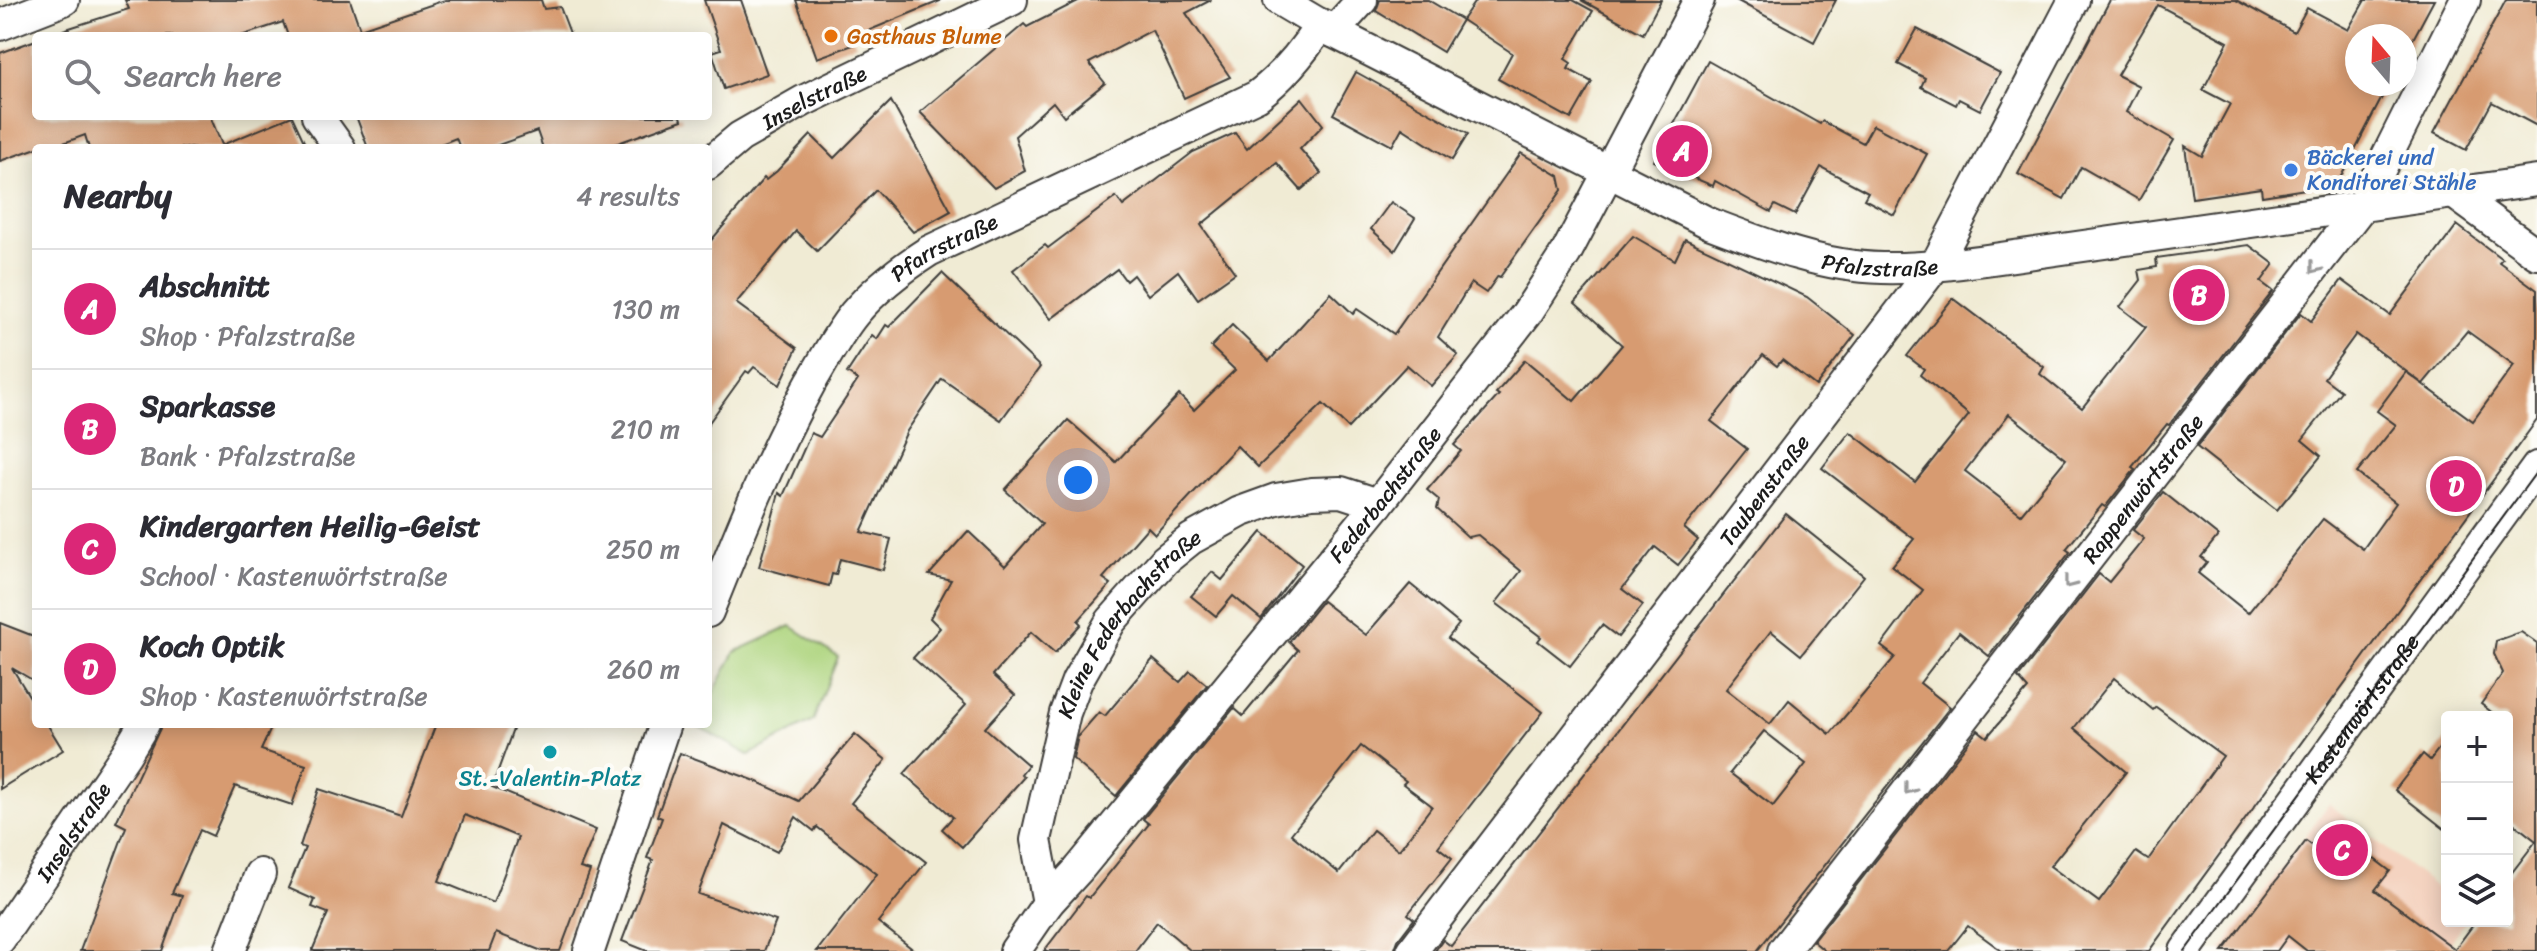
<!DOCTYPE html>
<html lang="en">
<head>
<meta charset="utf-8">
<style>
	body { margin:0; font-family:Sriracha,sans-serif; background:#f2f2f3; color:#2b2b33 }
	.controls { position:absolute; right:24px; bottom:24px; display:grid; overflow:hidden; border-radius:8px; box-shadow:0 4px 20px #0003 }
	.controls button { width:72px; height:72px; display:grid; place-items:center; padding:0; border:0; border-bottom:2px solid #e1e1e2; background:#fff; color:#2b2b33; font:40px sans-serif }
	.compass { position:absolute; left:2345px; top:24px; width:72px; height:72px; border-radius:50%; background:#fff; box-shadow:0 4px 20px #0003; rotate:341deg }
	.you { position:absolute; left:1078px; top:480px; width:28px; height:28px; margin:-20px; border:6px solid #fff; border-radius:50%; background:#1a73e8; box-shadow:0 0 0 12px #1a73e833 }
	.badge { display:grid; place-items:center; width:52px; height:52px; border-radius:50%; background:#db2777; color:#fff; font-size:26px; font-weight:700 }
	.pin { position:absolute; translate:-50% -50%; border:4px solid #fff; box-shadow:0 2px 8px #0006 }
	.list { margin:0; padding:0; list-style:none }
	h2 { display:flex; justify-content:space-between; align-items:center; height:104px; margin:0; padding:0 32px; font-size:34px }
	h2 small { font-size:26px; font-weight:400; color:#7c7c81 }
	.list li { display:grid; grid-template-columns:52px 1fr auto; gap:24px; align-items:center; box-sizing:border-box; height:120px; padding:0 32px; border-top:2px solid #e1e1e2 }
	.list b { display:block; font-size:30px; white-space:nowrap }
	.list p { margin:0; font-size:26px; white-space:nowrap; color:#7c7c81 }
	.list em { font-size:26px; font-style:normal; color:#7c7c81 }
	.icon { flex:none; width:44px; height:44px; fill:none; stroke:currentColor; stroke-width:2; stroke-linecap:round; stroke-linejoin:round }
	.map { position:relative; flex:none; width:2537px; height:951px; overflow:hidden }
	.search { position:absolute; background:#fff; box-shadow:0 4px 20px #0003; left:32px; top:32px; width:680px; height:88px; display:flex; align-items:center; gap:20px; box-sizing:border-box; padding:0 28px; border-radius:8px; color:#7c7c81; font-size:30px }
	.panel { position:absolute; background:#fff; box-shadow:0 4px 20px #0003; left:32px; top:144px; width:680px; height:584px; border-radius:8px }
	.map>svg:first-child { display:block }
	.built { fill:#f4d3c0 }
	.green { fill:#add47e; stroke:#64784d; stroke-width:2 }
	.building { fill:#d79b71; fill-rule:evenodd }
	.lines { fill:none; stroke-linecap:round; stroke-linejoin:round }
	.street-casing { stroke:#3c3b38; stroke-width:34 }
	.street { stroke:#fff; stroke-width:30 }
	.tram { stroke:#1c1c1c; stroke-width:2 }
	.oneway { stroke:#999 }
	.food-dot { fill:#e8710a; stroke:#fdfcf7; stroke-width:3 }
	.shop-dot { fill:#3f7fe0; stroke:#fdfcf7; stroke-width:3 }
	.culture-dot { fill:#0f9aa8; stroke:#fdfcf7; stroke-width:3 }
	.labels { text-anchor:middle; stroke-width:8; stroke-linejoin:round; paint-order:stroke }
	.food-label { font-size:22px; fill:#c56008; stroke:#fdfcf7; text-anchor:start }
	.street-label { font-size:22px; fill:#1c1c1c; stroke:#fdfcf7 }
	.shop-label { font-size:22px; fill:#366cbe; stroke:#fdfcf7; text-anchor:start }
	.culture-label { font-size:22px; fill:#0d838f; stroke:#fdfcf7 }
</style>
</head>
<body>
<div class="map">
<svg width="2537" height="951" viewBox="0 0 2537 951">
	<rect width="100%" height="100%" fill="#fdfcf7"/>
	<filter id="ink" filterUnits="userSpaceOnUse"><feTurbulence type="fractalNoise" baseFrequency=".0125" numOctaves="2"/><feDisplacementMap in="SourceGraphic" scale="16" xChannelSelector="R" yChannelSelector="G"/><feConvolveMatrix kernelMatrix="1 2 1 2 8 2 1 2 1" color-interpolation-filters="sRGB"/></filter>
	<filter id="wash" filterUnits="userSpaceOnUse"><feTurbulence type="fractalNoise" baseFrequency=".006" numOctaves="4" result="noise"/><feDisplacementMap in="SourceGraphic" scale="32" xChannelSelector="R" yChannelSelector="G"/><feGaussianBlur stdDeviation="1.8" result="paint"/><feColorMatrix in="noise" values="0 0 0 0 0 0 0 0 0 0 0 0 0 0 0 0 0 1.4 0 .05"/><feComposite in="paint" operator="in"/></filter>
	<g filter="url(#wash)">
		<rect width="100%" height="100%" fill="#f0ebd4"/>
		<!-- built -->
		<polygon class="built" points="2329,804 2447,896 2447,921 2466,921 2444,951 2220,951"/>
		<!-- green -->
		<polygon class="green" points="791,626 838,657 813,721 749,755 696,725 708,724 708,703 735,652"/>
		<g id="blocks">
			<!-- building -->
			<g class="building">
				<polygon points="125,0 350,0 360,29 445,0 541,0 544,9 560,7 571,36 288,36 283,22 241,36 63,36 63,30 129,9"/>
				<polygon points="704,0 741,0 767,74 724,89 712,52 721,49"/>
				<polygon points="796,0 940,0 940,1 853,37 856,44 817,58"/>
				<polygon points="1080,0 1211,0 1186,13 1230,77 1184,98 1152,30 1089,63 1105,83 1064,116 1053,102 1015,136 1025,171 994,188 920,112 1024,24 1027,27"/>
				<polygon points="1380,0 1428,0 1462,20 1443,52 1376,11"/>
				<polygon points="1476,0 1573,0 1593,11 1565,59 1571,63 1568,69 1592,82 1571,119 1498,79 1512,53 1462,20"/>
				<polygon points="1581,0 1661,0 1643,34"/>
				<polygon points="1736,0 1836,0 1814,42"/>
				<polygon points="2110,0 2236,0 2294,32 2307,8 2348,30 2365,0 2434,0 2405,54 2405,36 2357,36 2357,84 2389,84 2337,184 2262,196 2261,188 2192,198 2185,146 2202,156 2230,104 2203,90 2228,42 2158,5 2117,75 2139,86 2126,112 2174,140 2139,200 2081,167 2064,199 2018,174"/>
				<polygon points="2506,0 2537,0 2537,126 2492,102 2466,150 2434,133"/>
				<polygon points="1917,29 2000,73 1980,110 1959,99 1956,105 1921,87 1925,78 1898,64"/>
				<polygon points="36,40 36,116 210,116 222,145 292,116 307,148 89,148 85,135 50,148 48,144 0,161 0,53"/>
				<polygon points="1708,61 1820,124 1822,121 1863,143 1873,125 1927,154 1894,215 1864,199 1868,192 1821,167 1795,215 1775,205 1771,212 1715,181 1713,186 1654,161"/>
				<polygon points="1356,72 1468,134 1452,160 1402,128 1392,146 1333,114"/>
				<polygon points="1302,98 1323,125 1300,149 1321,173 1301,190 1277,163 1201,225 1235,273 1198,299 1178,271 1148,295 1133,275 1126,281 1117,269 1051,319 1013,270 1045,245 1048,248 1116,197 1123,206 1193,152 1235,133 1247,149"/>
				<polygon points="891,101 951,211 913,232 876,190 817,251 796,231 736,303 797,348 780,385 754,367 749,373 746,371 708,424 708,244 764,178 766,180 777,171 811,135 834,158"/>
				<polygon points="356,116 681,116 682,120 604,148 543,148 537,131 490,148 460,148 456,138 431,148 368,148"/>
				<polygon points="1521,153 1559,176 1562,190 1500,277 1498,276 1486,293 1471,283 1438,337 1458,355 1431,386 1407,365 1348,428 1323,404 1258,467 1237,446 1155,534 1148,527 1103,578 1111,584 1078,621 1081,624 1055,653 1031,632 993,675 1015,695 985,728 1028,765 1021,774 1024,777 962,847 942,829 953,817 904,774 966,705 913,658 940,628 930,618 951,580 929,575 968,531 1005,566 1042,524 1005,490 1068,420 1116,462 1179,395 1194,410 1235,370 1211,347 1232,325 1269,361 1331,293 1353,314 1357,309 1394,334"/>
				<polygon points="1391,202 1415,218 1395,251 1371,229"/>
				<path d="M2457,225L2502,259L2499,262L2537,290V420L2149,951H2002L1968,926L1948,951H1825L1813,941L1978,730L1987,737L2028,689L2018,678L2099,574L2109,582L2144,539L2133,530L2163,492L2218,536L2201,557L2207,562L2198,573L2248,613L2323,519L2363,549L2396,503L2357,473L2396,425L2377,411L2406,372L2473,421L2514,365L2467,331L2423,384L2356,334L2324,378L2341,391L2302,440L2321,456L2277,510L2197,447L2301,313L2311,321L2342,280L2390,315ZM2114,678L2153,710L2156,707L2223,756L2148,860L2136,852L2099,902L2050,866L2126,772L2074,728Z"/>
				<polygon points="1633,236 1675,260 1685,239 1807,297 1855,335 1816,386 1782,360 1777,366 1763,355 1711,421 1747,449 1684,528 1698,540 1678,565 1655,547 1622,589 1643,605 1618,637 1602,625 1570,666 1538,641 1541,637 1496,603 1521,571 1478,535 1468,537 1437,509 1439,500 1427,490 1461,451 1454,445 1499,395 1496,393 1525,360 1574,401 1622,345 1575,303"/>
				<path d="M2249,245L2274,264L2261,282L2273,291L2169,425L2167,424L2132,467L2135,469L2105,507L2102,505L2066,549L2070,552L1989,656L1959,632L1920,683L1950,707L1757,951H1435L1443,940L1451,946L1786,514L1864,576L1801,655L1771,631L1726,689L1770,724L1789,700L1830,734L1895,657L1881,646L1923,590L1892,566L1914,539L1822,468L1850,432L1915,482L1969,415L1920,375L1924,369L1907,356L1953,298L2044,367L2040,374L2082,408L2146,327L2120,307L2141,280L2139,270L2157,267L2156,258ZM2009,414L2066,459L2021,514L1965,471ZM1764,731L1806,764L1773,806L1730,773Z"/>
				<polygon points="942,273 1040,367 1001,420 942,379 907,431 861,532 891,539 883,570 840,559 836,575 832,574 829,586 759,567 779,493 783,496 811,433 820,437 858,380 847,373 872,335 877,339 886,325 889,327"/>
				<polygon points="1262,532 1302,565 1261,619 1233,596 1216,616 1191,596 1212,572 1222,580"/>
				<path d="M1410,584L1459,624L1448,638L1543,712L1438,847L1452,858L1408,914L1414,919L1398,940L1394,951H1191L1157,922L1135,951H1044L1086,896L1089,898L1149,824L1143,819L1234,708L1243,716L1298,650L1289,642L1322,601L1366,635ZM1361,746L1406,781L1403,784L1432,806L1399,850L1373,830L1339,873L1291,834Z"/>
				<polygon points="0,623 36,637 36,682 12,668 36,707 36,724 47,724 63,750 0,789"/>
				<polygon points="2521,632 2537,643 2537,951 2307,951 2288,936 2277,951 2223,951 2306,841 2349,873 2365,852 2390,871 2375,890 2455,949 2476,921 2507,921 2507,879 2536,841 2507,818 2507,717 2498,717 2481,704 2503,673 2494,654 2496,641"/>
				<polygon points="1153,659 1180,682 1190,671 1207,685 1116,796 1073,759 1078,736 1099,712 1105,716"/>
				<polygon points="162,724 273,724 261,750 306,765 292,805 235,786 213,836 200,830 172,893 182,896 162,951 80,951 126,827 116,822"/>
				<path d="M436,724H515L492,787L596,830L580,868L590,871L560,951H542L496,933L489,951H312L328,913L312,907L315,900L288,888L305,848L300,846L319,789L401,816ZM465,815L518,837L493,903L439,881Z"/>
				<polygon points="855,734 886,760 851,803 926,862 878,922 915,951 817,951 877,874 817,827 814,831 796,817 777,852 724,825 698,894 776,921 764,951 647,951 622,941 653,860 647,858 662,818 657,816 680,753 753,780 799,801"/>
				<polygon points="2447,738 2447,831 2395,790 2423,754 2430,760"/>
			</g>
		</g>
	</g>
	<g filter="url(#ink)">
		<use href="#blocks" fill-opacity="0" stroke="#3c3b38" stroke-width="2"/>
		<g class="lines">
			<defs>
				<g id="street">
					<path id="s1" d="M1279,0L1333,32L1709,223C1764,244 1822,267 1882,268C1919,269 1956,264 1993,259L2537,181"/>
					<polyline points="0,25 64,0"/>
					<polyline points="1333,32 1362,0"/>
					<polyline points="317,116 340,148"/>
					<path id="s2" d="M708,164L740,137L803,101L1012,0"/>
					<polyline points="2452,192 2537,254"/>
					<path id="s3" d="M708,612C739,534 770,456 811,382C825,359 837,335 854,314C875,289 901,269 929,251L1257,96C1284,76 1303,52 1321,24"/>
					<path id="s4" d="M1048,903L1036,840L1065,713L1077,681L1111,621L1165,560L1191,539L1240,512L1276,499L1312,493L1341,492L1378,504"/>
					<path id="s5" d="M0,939L126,754L144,724"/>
					<polyline points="230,951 260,874"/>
					<polyline points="589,951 665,724"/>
					<path id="s6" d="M1015,951L1048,903L1079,869L1378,504L1527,313L1566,253L1699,0"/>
					<path id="s7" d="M1412,951L1935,266L2074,0"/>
					<path id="s8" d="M1783,951L2362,206L2465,0"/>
					<path id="s9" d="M2185,951L2537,467"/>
				</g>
			</defs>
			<!-- street casing -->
			<use href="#street" class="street-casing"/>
			<!-- street -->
			<use href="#street" class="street"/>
			<!-- tram -->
			<polyline class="tram" points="2185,951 2537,471"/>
		</g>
		<!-- one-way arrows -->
		<defs><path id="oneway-chevron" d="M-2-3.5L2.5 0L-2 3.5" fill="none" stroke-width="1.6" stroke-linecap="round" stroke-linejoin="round" transform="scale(2)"/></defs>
		<g class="oneway">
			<use href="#oneway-chevron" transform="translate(2315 268) rotate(128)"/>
			<use href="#oneway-chevron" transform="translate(2069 583) rotate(128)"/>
			<use href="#oneway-chevron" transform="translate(1909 789) rotate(128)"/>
		</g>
	</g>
	<!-- markers -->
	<circle class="food-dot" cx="831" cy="36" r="8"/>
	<circle class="shop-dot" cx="2291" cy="170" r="8"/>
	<circle class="culture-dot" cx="550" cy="752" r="8"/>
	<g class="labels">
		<!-- food labels -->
		<g class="food-label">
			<text x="847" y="44">Gasthaus Blume</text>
		</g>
		<!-- street labels -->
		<g class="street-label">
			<text dy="8" stroke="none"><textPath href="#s2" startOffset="126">Inselstraße</textPath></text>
			<text dy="8" stroke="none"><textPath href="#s3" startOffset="446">Pfarrstraße</textPath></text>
			<text dy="8" stroke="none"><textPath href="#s1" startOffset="662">Pfalzstraße</textPath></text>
			<text dy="8" stroke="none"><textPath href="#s8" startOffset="586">Rappenwörtstraße</textPath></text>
			<text dy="8" stroke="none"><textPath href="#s7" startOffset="580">Taubenstraße</textPath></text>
			<text dy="8" stroke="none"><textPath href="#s6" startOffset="588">Federbachstraße</textPath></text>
			<text dy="8" stroke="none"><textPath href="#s4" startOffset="306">Kleine Federbachstraße</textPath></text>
			<text dy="8" stroke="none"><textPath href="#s9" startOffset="300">Kastenwörtstraße</textPath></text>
			<text dy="8" stroke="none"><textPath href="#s5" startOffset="130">Inselstraße</textPath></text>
		</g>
		<!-- shop labels -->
		<g class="shop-label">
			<text x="2307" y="165">Bäckerei und<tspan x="2307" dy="25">Konditorei Stähle</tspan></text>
		</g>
		<!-- culture labels -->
		<g class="culture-label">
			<text x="550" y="786">St.-Valentin-Platz</text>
		</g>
	</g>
</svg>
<div class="controls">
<button>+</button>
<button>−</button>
<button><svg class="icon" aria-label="layers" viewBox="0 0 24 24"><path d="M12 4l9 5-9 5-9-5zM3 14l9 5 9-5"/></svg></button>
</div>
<svg class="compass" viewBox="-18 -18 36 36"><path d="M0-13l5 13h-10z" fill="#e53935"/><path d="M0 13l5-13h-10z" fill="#7c7c81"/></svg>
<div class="you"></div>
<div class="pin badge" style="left:1682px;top:151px">A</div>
<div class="pin badge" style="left:2199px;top:295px">B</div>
<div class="pin badge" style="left:2342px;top:850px">C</div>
<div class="pin badge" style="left:2456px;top:486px">D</div>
<div class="search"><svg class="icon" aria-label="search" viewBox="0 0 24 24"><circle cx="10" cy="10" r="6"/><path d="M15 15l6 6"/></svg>Search here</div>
<section class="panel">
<h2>Nearby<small>4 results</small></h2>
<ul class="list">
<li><span class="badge">A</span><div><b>Abschnitt</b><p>Shop · Pfalzstraße</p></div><em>130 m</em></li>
<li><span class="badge">B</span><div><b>Sparkasse</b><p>Bank · Pfalzstraße</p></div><em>210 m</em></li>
<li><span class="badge">C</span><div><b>Kindergarten Heilig-Geist</b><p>School · Kastenwörtstraße</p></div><em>250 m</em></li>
<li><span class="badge">D</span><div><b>Koch Optik</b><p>Shop · Kastenwörtstraße</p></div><em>260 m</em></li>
</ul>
</section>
</div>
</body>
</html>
